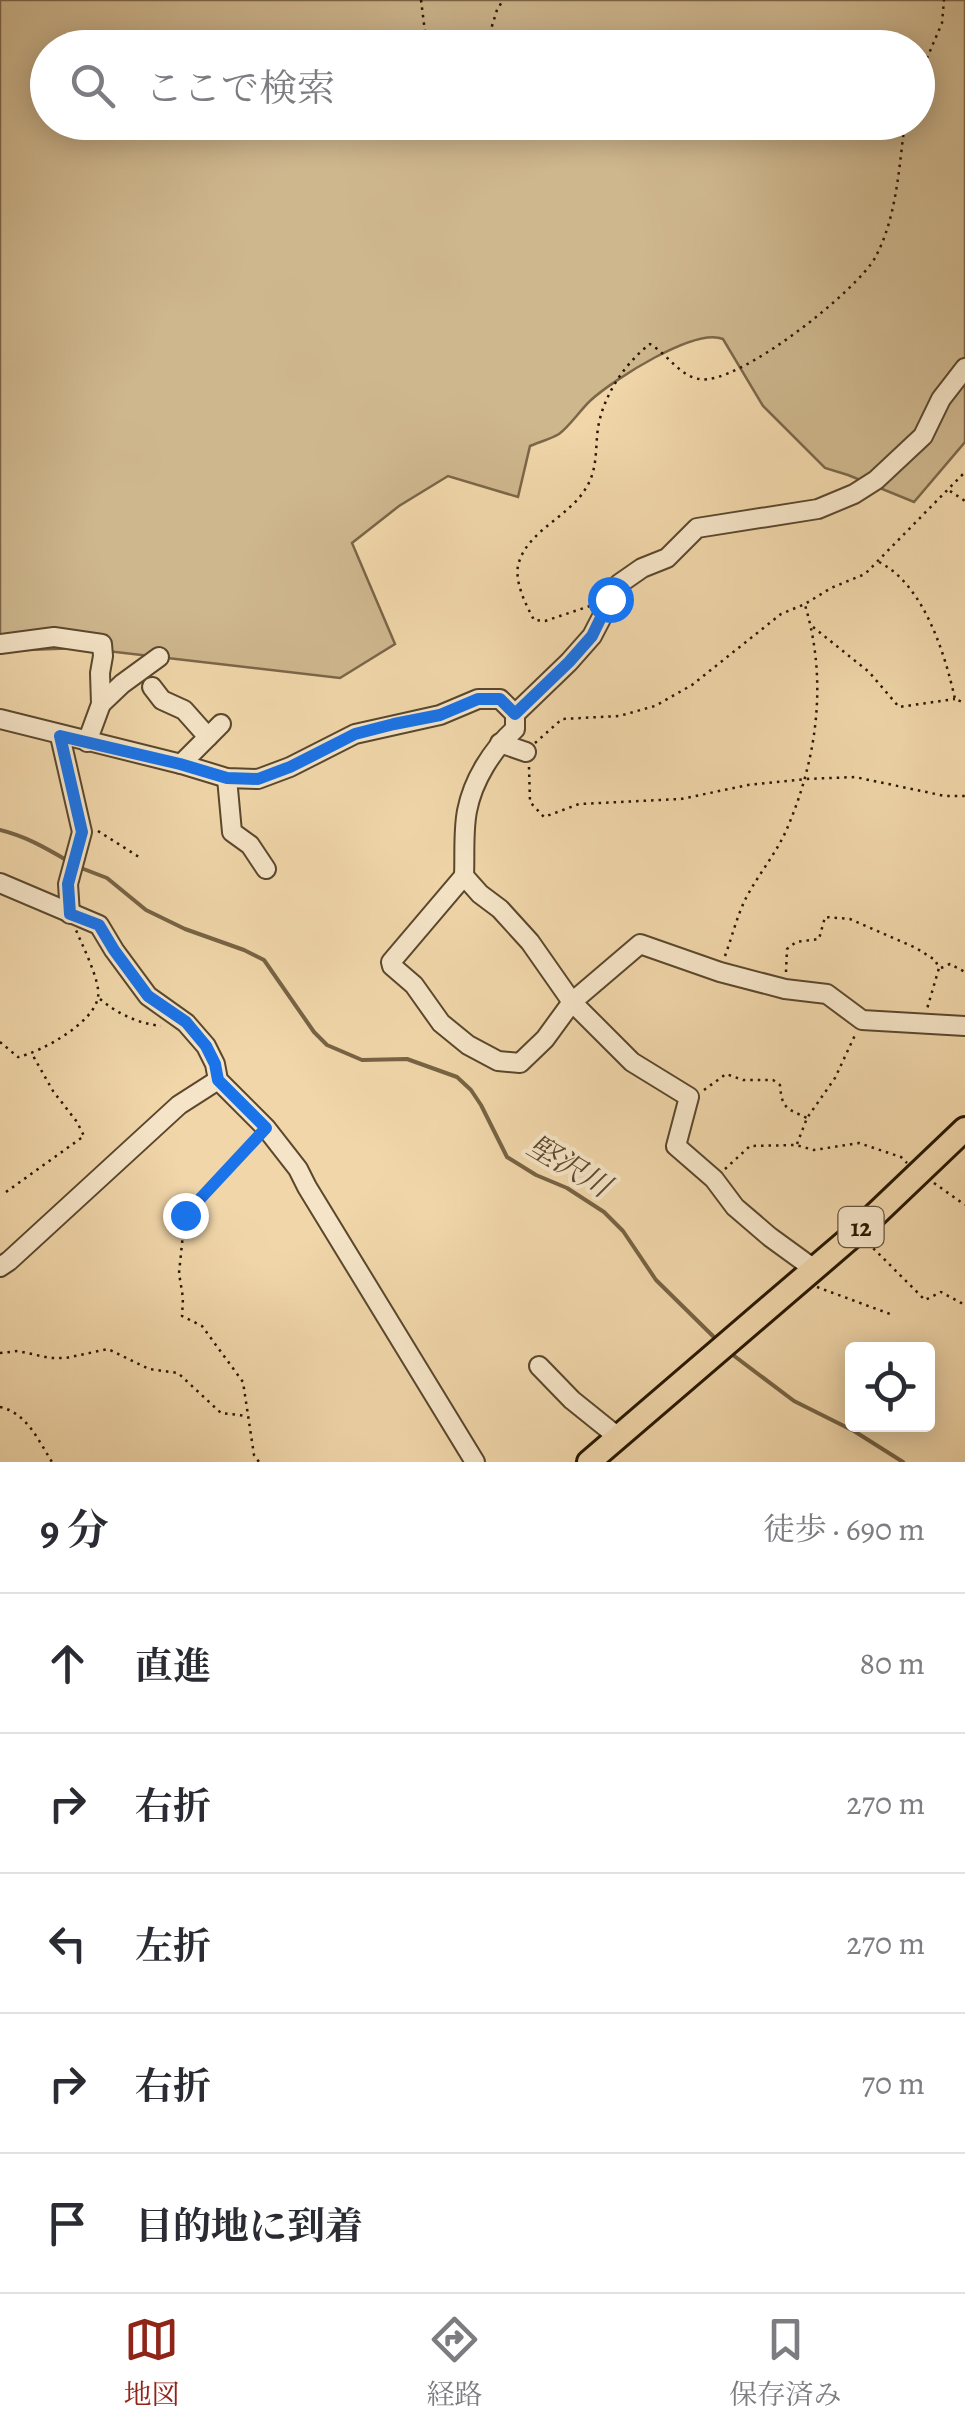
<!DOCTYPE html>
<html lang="ja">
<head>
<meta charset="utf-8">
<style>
	body { margin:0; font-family:Alegreya,"Noto Serif JP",serif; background:#f2f2f3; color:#2b2b33 }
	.controls { position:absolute; right:30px; bottom:30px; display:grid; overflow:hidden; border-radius:10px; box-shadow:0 5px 25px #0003 }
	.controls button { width:90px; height:90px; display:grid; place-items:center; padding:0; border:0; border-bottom:2px solid #e1e1e2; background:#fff; color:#2b2b33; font:50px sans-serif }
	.stop { position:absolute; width:30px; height:30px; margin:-22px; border:8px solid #1a73e8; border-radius:50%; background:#fff }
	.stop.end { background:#1a73e8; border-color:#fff; box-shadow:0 2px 10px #0008 }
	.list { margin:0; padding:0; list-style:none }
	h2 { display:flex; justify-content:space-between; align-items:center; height:130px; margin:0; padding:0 40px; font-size:42px }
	h2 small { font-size:32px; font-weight:400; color:#7c7c81 }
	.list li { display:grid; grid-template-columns:65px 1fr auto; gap:30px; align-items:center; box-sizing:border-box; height:140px; padding:0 40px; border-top:2px solid #e1e1e2 }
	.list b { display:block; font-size:38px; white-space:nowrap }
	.list em { font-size:32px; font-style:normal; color:#7c7c81 }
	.icon { flex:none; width:55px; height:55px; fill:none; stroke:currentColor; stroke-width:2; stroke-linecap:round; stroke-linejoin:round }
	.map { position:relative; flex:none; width:965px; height:1462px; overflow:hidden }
	.search { position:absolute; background:#fff; box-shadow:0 5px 25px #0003; left:30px; right:30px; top:30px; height:110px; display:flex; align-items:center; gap:25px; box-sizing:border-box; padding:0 35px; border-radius:55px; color:#7c7c81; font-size:38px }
	.sheet { height:830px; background:#fff }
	nav { display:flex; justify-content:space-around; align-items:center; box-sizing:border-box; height:140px; border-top:2px solid #e1e1e2; background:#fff; font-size:28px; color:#7c7c81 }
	nav a { display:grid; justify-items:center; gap:5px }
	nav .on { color:#8f2418 }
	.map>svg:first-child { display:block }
	.green { fill:#ceb68d; stroke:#7b6648; stroke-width:2.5; fill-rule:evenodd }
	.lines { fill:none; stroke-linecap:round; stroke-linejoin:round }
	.stream { stroke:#776344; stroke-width:4 }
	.minor-casing { stroke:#5a472c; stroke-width:22 }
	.major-casing { stroke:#281702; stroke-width:28 }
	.path { stroke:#281702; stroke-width:2.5; stroke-dasharray:2.5 5; stroke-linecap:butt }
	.minor { stroke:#f5e4c7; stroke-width:18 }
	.major { stroke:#f0d6a9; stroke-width:22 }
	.route { stroke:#1a73e8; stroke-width:12 }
	.labels { text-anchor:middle; stroke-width:8; stroke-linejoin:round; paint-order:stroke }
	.shield { fill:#f5e4c7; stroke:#66543d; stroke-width:2.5 }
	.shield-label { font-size:25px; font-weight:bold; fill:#281702 }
	.water-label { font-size:30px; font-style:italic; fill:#5d492e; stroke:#f5e4c7 }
</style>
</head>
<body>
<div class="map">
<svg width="965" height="1462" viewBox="0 0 965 1462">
	<rect width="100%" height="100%" fill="#f0d6a9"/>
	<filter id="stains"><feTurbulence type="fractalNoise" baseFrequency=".002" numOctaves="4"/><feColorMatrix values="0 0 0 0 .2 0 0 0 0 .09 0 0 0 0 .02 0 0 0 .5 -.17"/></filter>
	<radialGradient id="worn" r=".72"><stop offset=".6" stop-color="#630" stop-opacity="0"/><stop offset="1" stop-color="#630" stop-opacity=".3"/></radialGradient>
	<!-- green -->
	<path class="green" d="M0,0H965V442L914,502L848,475L825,468L763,406L723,339C695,327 613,380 591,400C580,410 571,425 559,434C551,439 539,442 530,446L518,497L448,476L399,506L352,543L395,644L340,678L81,648L0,651ZM48,48H918V122H48Z"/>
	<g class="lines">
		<!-- stream -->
		<g class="stream">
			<path d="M0,830C25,836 46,848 68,861"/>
			<polyline points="81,868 107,878 146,910 185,929 244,950 264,960 314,1032 327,1045 362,1060 407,1059 457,1077 471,1090 481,1105 507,1157 536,1175 567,1188 604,1212 623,1231 656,1280 719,1342"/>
			<polyline points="729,1352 794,1401 854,1431 903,1462"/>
		</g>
		<defs>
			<g id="minor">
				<polyline points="0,644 54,637 102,644 103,656 100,673 101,704 87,742"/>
				<polyline points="152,687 162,700 184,710 208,737"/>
				<polyline points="101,704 122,684 159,657"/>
				<polyline points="0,719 181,764 227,778 258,779 290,767 355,734 440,715 478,699 500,699 515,714"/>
				<polyline points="60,736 82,832 68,884 70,914"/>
				<polyline points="500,743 526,752"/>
				<polyline points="181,764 221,724"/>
				<polyline points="227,778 232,832 250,845 266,869"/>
				<polyline points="464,876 391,962 392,966 414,985 441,1023 468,1045 498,1061 520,1063 545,1039 572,1002 640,944 720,972 785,989 827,994 862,1020 965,1026"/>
				<polyline points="0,883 99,925 114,950 148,996 186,1023 206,1046 215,1064 218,1080 266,1128 298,1169 307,1187 475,1462"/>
				<polyline points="0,1267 9,1261 179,1105 218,1080"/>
				<path d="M814,1269L770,1237L735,1207L714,1179L676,1146L689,1097L632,1062L572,1002L530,942L500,909L480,894L464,876C465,855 463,832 467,811C473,780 492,750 515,729V714L569,662L592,636L619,584L642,568L667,558L697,528L818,509L854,494L876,480L923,436L941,399L965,368"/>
				<polyline points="539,1366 572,1400 618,1437"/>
			</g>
			<polyline id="major" points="589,1462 857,1232 965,1129"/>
		</defs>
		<!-- minor casing -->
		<use href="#minor" class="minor-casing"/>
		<!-- major casing -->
		<use href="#major" class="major-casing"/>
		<!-- path -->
		<g class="path">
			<polyline points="421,0 425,32 423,48"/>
			<polyline points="485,48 497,10 503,0"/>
			<polyline points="918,79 942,23 944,0"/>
			<polyline points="950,491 965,501"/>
			<path d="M879,562C924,585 945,654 955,699L965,703"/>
			<path d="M590,606L545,621L534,620C526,605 513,580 519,562C529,530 570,516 586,488C598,469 595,449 598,428C603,396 625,363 650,344C667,354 680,376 699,379C736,387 859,290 876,256C897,216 899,166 905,122"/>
			<polyline points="813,627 869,672 899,707 955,699"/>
			<polyline points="535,743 562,719 619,716 655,706 692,685 781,614 805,604 831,588 865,574 965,472"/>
			<polyline points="529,767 530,802 544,817 579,804 681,799 748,785 806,779 855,777 945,796 965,796"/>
			<polyline points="98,831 139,857"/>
			<path d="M725,956C732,937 737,916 746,898C758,875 775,855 786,831C817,760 828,681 805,605"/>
			<polyline points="941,968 950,964 965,972"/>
			<polyline points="786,972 787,949 796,942 819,939 825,917 850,919 916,948 935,960 939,968 927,1009"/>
			<path d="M100,999C118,1014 137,1023 161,1026"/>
			<path d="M0,1042L18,1057C41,1052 94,1023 98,997C101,982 82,945 76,930"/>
			<path d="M704,1090L726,1074L743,1080H773L780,1085C782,1109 786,1108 807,1118"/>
			<polyline points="254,1140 185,1215 179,1273 183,1298 182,1316 202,1326 243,1382 254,1455 259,1462"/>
			<polyline points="797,1144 807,1118 835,1078 856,1033"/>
			<polyline points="725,1169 750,1146 796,1145 814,1150 859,1143 901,1157 907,1163"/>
			<polyline points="934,1183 965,1205"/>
			<polyline points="6,1192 84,1136 77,1122 53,1091 32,1054"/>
			<polyline points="868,1243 925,1300 941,1292 965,1305"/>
			<polyline points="817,1287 890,1314"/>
			<polyline points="0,1353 18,1351 50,1358 66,1358 108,1349 149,1369 178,1373 221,1413 247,1416"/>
			<path d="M0,1407C27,1413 38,1440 52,1462"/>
		</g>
		<!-- minor -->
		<use href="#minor" class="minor"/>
		<!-- major -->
		<use href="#major" class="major"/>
	</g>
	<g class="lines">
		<!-- route -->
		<polyline class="route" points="185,1215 266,1128 218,1080 215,1064 206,1046 186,1022 148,996 114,950 99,925 70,914 68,884 82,832 60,736 180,764 227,778 258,779 290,767 355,734 394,724 440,715 478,699 500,699 515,714 569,662 592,636 610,599"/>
	</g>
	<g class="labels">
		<!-- shield labels -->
		<rect class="shield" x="838.5" y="1207" width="45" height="40" rx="8"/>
		<g class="shield-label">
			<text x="861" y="1236">12</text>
		</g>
		<!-- water labels -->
		<g class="water-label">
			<text transform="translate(569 1166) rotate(31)" y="10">堅沢川</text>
		</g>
	</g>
	<rect width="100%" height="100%" filter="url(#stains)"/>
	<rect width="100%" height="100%" fill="url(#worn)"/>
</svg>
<div class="controls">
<button><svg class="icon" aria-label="locate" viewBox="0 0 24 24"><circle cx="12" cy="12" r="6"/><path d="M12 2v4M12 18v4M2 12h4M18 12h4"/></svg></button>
</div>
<div class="stop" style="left:610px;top:599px"></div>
<div class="stop end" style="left:185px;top:1215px"></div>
<div class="search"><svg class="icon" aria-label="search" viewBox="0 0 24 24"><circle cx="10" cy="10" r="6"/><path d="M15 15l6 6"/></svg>ここで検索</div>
</div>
<section class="sheet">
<h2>9 分<small>徒歩 · 690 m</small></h2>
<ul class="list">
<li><svg class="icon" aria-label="ahead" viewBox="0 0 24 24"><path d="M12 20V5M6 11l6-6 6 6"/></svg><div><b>直進</b></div><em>80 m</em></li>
<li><svg class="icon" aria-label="right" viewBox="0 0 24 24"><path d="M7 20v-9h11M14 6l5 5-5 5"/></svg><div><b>右折</b></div><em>270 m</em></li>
<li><svg class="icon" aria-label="left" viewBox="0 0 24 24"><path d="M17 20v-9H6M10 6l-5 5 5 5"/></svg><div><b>左折</b></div><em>270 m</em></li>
<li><svg class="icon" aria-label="right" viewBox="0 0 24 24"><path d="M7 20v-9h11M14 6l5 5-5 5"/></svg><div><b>右折</b></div><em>70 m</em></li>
<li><svg class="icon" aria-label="arrive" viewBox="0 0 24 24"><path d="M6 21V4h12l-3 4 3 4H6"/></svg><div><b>目的地に到着</b></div></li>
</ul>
</section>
<nav>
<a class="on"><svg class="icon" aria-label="map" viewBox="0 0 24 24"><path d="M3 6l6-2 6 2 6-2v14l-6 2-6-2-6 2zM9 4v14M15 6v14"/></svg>地図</a>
<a><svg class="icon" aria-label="directions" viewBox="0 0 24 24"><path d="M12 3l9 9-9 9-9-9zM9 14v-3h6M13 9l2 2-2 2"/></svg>経路</a>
<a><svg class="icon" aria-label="saved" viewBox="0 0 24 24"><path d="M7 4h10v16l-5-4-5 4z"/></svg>保存済み</a>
</nav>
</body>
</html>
